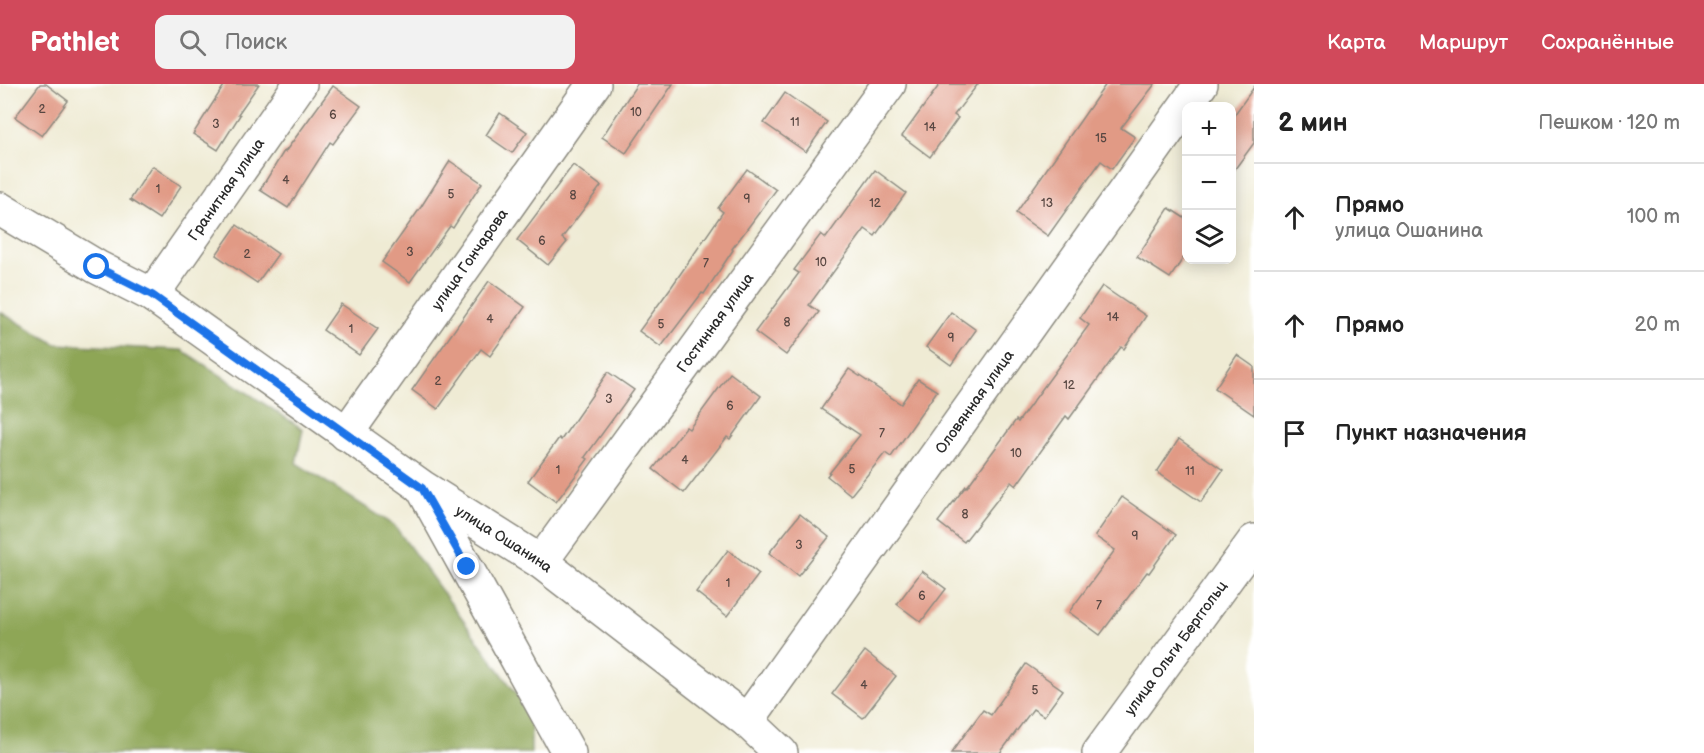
<!DOCTYPE html>
<html lang="ru">
<head>
<meta charset="utf-8">
<style>
	body { margin:0; font-family:"Balsamiq Sans",sans-serif; background:#f2f2f2; color:#222 }
	.controls { position:absolute; right:18px; top:18px; display:grid; overflow:hidden; border-radius:12px; box-shadow:0 3px 15px #0003 }
	.controls button { width:54px; height:54px; display:grid; place-items:center; padding:0; border:0; border-bottom:2px solid #e0e0e0; background:#fff; color:#222; font:30px sans-serif }
	.stop { position:absolute; width:18px; height:18px; margin:-14px; border:4px solid #1a73e8; border-radius:50%; background:#fff }
	.stop.end { background:#1a73e8; border-color:#fff; box-shadow:0 2px 6px #0008 }
	.list { margin:0; padding:0; list-style:none }
	h2 { display:flex; justify-content:space-between; align-items:center; height:78px; margin:0; padding:0 24px; font-size:26px }
	h2 small { font-size:20px; font-weight:400; color:#767676 }
	.list li { display:grid; grid-template-columns:39px 1fr auto; gap:18px; align-items:center; box-sizing:border-box; height:108px; padding:0 24px; border-top:2px solid #e0e0e0 }
	.list b { display:block; font-size:22px; white-space:nowrap }
	.list p { margin:0; font-size:20px; white-space:nowrap; color:#767676 }
	.list em { font-size:20px; font-style:normal; color:#767676 }
	.icon { flex:none; width:33px; height:33px; fill:none; stroke:currentColor; stroke-width:2; stroke-linecap:round; stroke-linejoin:round }
	.map { position:relative; flex:none; width:1254px; height:669px; overflow:hidden }
	header { display:flex; align-items:center; gap:36px; box-sizing:border-box; height:84px; padding:0 30px; background:#d1495b; color:#fff }
	header strong { font-size:28px }
	nav { display:flex; gap:33px; margin-inline-start:auto; font-size:21px }
	.search { width:420px; height:54px; background:#f2f2f2; display:flex; align-items:center; gap:15px; box-sizing:border-box; padding:0 21px; border-radius:12px; color:#767676; font-size:22px }
	main { display:flex }
	aside { flex:1; background:#fff }
	.map>svg:first-child { display:block }
	.forest { fill:#8ea657; stroke:#5c6841; stroke-width:1.5 }
	.building { fill:#e19a85 }
	.lines { fill:none; stroke-linecap:round; stroke-linejoin:round }
	.minor-casing { stroke:#8d8b80; stroke-width:36 }
	.minor { stroke:#fff; stroke-width:33 }
	.route { stroke:#1a73e8; stroke-width:8 }
	.labels { text-anchor:middle; stroke-width:4.5; stroke-linejoin:round; paint-order:stroke }
	.number-label { font-size:12px; fill:#584742 }
	.street-label { font-size:15px; fill:#2b2b2b; stroke:#fff }
</style>
</head>
<body>
<header>
<strong>Pathlet</strong>
<div class="search"><svg class="icon" aria-label="search" viewBox="0 0 24 24"><circle cx="10" cy="10" r="6"/><path d="M15 15l6 6"/></svg>Поиск</div>
<nav><a>Карта</a><a>Маршрут</a><a>Сохранённые</a></nav>
</header>
<main>
<div class="map">
<svg width="1254" height="669" viewBox="0 0 1254 669">
	<rect width="100%" height="100%" fill="#fff"/>
	<filter id="ink" filterUnits="userSpaceOnUse"><feTurbulence type="fractalNoise" baseFrequency=".0167" numOctaves="2"/><feDisplacementMap in="SourceGraphic" scale="12" xChannelSelector="R" yChannelSelector="G"/><feConvolveMatrix kernelMatrix="1 2 1 2 8 2 1 2 1" color-interpolation-filters="sRGB"/></filter>
	<filter id="wash" filterUnits="userSpaceOnUse"><feTurbulence type="fractalNoise" baseFrequency=".008" numOctaves="4" result="noise"/><feDisplacementMap in="SourceGraphic" scale="24" xChannelSelector="R" yChannelSelector="G"/><feGaussianBlur stdDeviation="1.35" result="paint"/><feColorMatrix in="noise" values="0 0 0 0 0 0 0 0 0 0 0 0 0 0 0 0 0 1.4 0 .05"/><feComposite in="paint" operator="in"/></filter>
	<g filter="url(#wash)">
		<rect width="100%" height="100%" fill="#efebd4"/>
		<!-- forest -->
		<polygon class="forest" points="0,228 56,260 182,266 303,345 296,379 394,441 531,630 531,669 0,669"/>
		<g id="blocks">
			<!-- building -->
			<g class="building">
				<polygon points="40,0 46,0 68,17 42,52 15,33"/>
				<polygon points="225,0 259,0 238,30 240,31 218,66 193,50"/>
				<polygon points="637,0 673,0 626,69 602,53"/>
				<polygon points="940,0 978,0 954,31 958,34 930,73 902,52"/>
				<polygon points="1106,0 1155,0 1121,44 1135,53 1112,85 1101,77 1048,152 1016,129"/>
				<polygon points="333,2 361,22 333,60 330,58 288,124 260,106 284,67 285,68"/>
				<polygon points="1254,3 1254,59 1232,89 1232,34"/>
				<polygon points="785,9 827,38 806,68 764,39"/>
				<polygon points="500,29 527,48 512,69 486,51"/>
				<polygon points="450,77 482,99 453,144 450,142 410,198 382,178 421,123"/>
				<polygon points="573,81 601,102 562,154 567,158 548,181 517,156"/>
				<polygon points="152,82 181,102 159,135 130,116"/>
				<polygon points="747,85 776,106 732,165 733,166 704,210 702,209 661,263 639,247 672,202 723,128 718,124"/>
				<polygon points="875,86 906,109 875,152 865,145 809,221 819,228 786,271 755,248 799,189 794,186 821,150 826,154"/>
				<polygon points="1169,124 1186,135 1186,170 1170,194 1137,173"/>
				<polygon points="237,141 278,170 257,199 216,171"/>
				<polygon points="489,197 525,223 490,272 481,265 438,325 412,306"/>
				<polygon points="1102,202 1146,232 1124,265 1121,263 1069,335 1066,332 1016,402 1011,398 964,458 938,438 966,402 967,403 1016,336 1018,338 1089,241 1080,234"/>
				<polygon points="341,220 378,245 359,271 323,246"/>
				<polygon points="951,228 976,246 951,281 926,263"/>
				<polygon points="1237,271 1254,283 1254,331 1215,304"/>
				<polygon points="849,285 901,320 918,295 937,307 891,373 885,369 851,411 827,392 860,351 821,325"/>
				<polygon points="608,288 634,306 585,373 588,375 556,418 528,397 559,354 561,356"/>
				<polygon points="730,289 761,312 730,355 727,353 684,409 653,385 686,343 689,345"/>
				<polygon points="1179,355 1223,386 1201,418 1157,388"/>
				<polygon points="1122,413 1176,451 1149,489 1147,488 1100,551 1069,528 1115,466 1095,452"/>
				<polygon points="800,430 829,453 798,492 769,469"/>
				<polygon points="728,466 759,490 727,532 696,508"/>
				<polygon points="922,487 946,505 921,538 897,520"/>
				<polygon points="865,567 896,592 863,634 832,610"/>
				<polygon points="1026,580 1063,606 1044,632 1033,625 1000,669 951,669 983,626 991,631"/>
			</g>
		</g>
	</g>
	<g filter="url(#ink)">
		<use href="#blocks" fill-opacity="0" stroke="#8d8b80" stroke-width="1.5"/>
		<g class="lines">
			<defs>
				<g id="minor">
					<path id="s1" d="M0,125L97,183L152,211L422,403L541,478L747,637L781,669"/>
					<path id="s2" d="M152,211L300,0"/>
					<path id="s3" d="M346,350L594,0"/>
					<polyline points="423,405 569,669"/>
					<path id="s4" d="M541,478L889,0"/>
					<path id="s5" d="M747,637L1201,0"/>
					<path id="s6" d="M1099,669L1254,457"/>
				</g>
			</defs>
			<!-- minor casing -->
			<use href="#minor" class="minor-casing"/>
			<!-- minor -->
			<use href="#minor" class="minor"/>
		</g>
	</g>
	<g class="lines" filter="url(#ink)">
		<!-- route -->
		<polyline class="route" points="97,183 152,211 422,404 467,483"/>
	</g>
	<g class="labels">
		<!-- number labels -->
		<g class="number-label">
			<text x="42" y="29">2</text>
			<text x="636" y="32">10</text>
			<text x="333" y="35">6</text>
			<text x="795" y="42">11</text>
			<text x="216" y="44">3</text>
			<text x="930" y="47">14</text>
			<text x="1101" y="58">15</text>
			<text x="286" y="100">4</text>
			<text x="158" y="109">1</text>
			<text x="451" y="114">5</text>
			<text x="573" y="115">8</text>
			<text x="747" y="119">9</text>
			<text x="875" y="123">12</text>
			<text x="1047" y="123">13</text>
			<text x="542" y="161">6</text>
			<text x="410" y="172">3</text>
			<text x="247" y="174">2</text>
			<text x="821" y="182">10</text>
			<text x="706" y="183">7</text>
			<text x="1113" y="237">14</text>
			<text x="490" y="239">4</text>
			<text x="787" y="242">8</text>
			<text x="661" y="244">5</text>
			<text x="351" y="249">1</text>
			<text x="951" y="258">9</text>
			<text x="438" y="301">2</text>
			<text x="1069" y="305">12</text>
			<text x="609" y="319">3</text>
			<text x="730" y="326">6</text>
			<text x="882" y="353">7</text>
			<text x="1016" y="373">10</text>
			<text x="685" y="380">4</text>
			<text x="852" y="389">5</text>
			<text x="558" y="390">1</text>
			<text x="1190" y="391">11</text>
			<text x="965" y="434">8</text>
			<text x="1135" y="456">9</text>
			<text x="799" y="465">3</text>
			<text x="728" y="503">1</text>
			<text x="922" y="516">6</text>
			<text x="1099" y="525">7</text>
			<text x="864" y="605">4</text>
			<text x="1035" y="610">5</text>
		</g>
		<!-- street labels -->
		<g class="street-label">
			<text dy="5" stroke="none"><textPath href="#s2" startOffset="129">Гранитная улица</textPath></text>
			<text dy="5" stroke="none"><textPath href="#s3" startOffset="214">улица Гончарова</textPath></text>
			<text dy="5" stroke="none"><textPath href="#s4" startOffset="296">Гостинная улица</textPath></text>
			<text dy="5" stroke="none"><textPath href="#s5" startOffset="392">Оловянная улица</textPath></text>
			<text dy="5" stroke="none"><textPath href="#s1" startOffset="603">улица Ошанина</textPath></text>
			<text dy="5" stroke="none"><textPath href="#s6" startOffset="130">улица Ольги Берггольц</textPath></text>
		</g>
	</g>
</svg>
<div class="controls">
<button>+</button>
<button>−</button>
<button><svg class="icon" aria-label="layers" viewBox="0 0 24 24"><path d="M12 4l9 5-9 5-9-5zM3 14l9 5 9-5"/></svg></button>
</div>
<div class="stop" style="left:97px;top:183px"></div>
<div class="stop end" style="left:467px;top:483px"></div>
</div>
<aside>
<h2>2 мин<small>Пешком · 120 m</small></h2>
<ul class="list">
<li><svg class="icon" aria-label="ahead" viewBox="0 0 24 24"><path d="M12 20V5M6 11l6-6 6 6"/></svg><div><b>Прямо</b><p>улица Ошанина</p></div><em>100 m</em></li>
<li><svg class="icon" aria-label="ahead" viewBox="0 0 24 24"><path d="M12 20V5M6 11l6-6 6 6"/></svg><div><b>Прямо</b></div><em>20 m</em></li>
<li><svg class="icon" aria-label="arrive" viewBox="0 0 24 24"><path d="M6 21V4h12l-3 4 3 4H6"/></svg><div><b>Пункт назначения</b></div></li>
</ul>
</aside>
</main>
</body>
</html>
